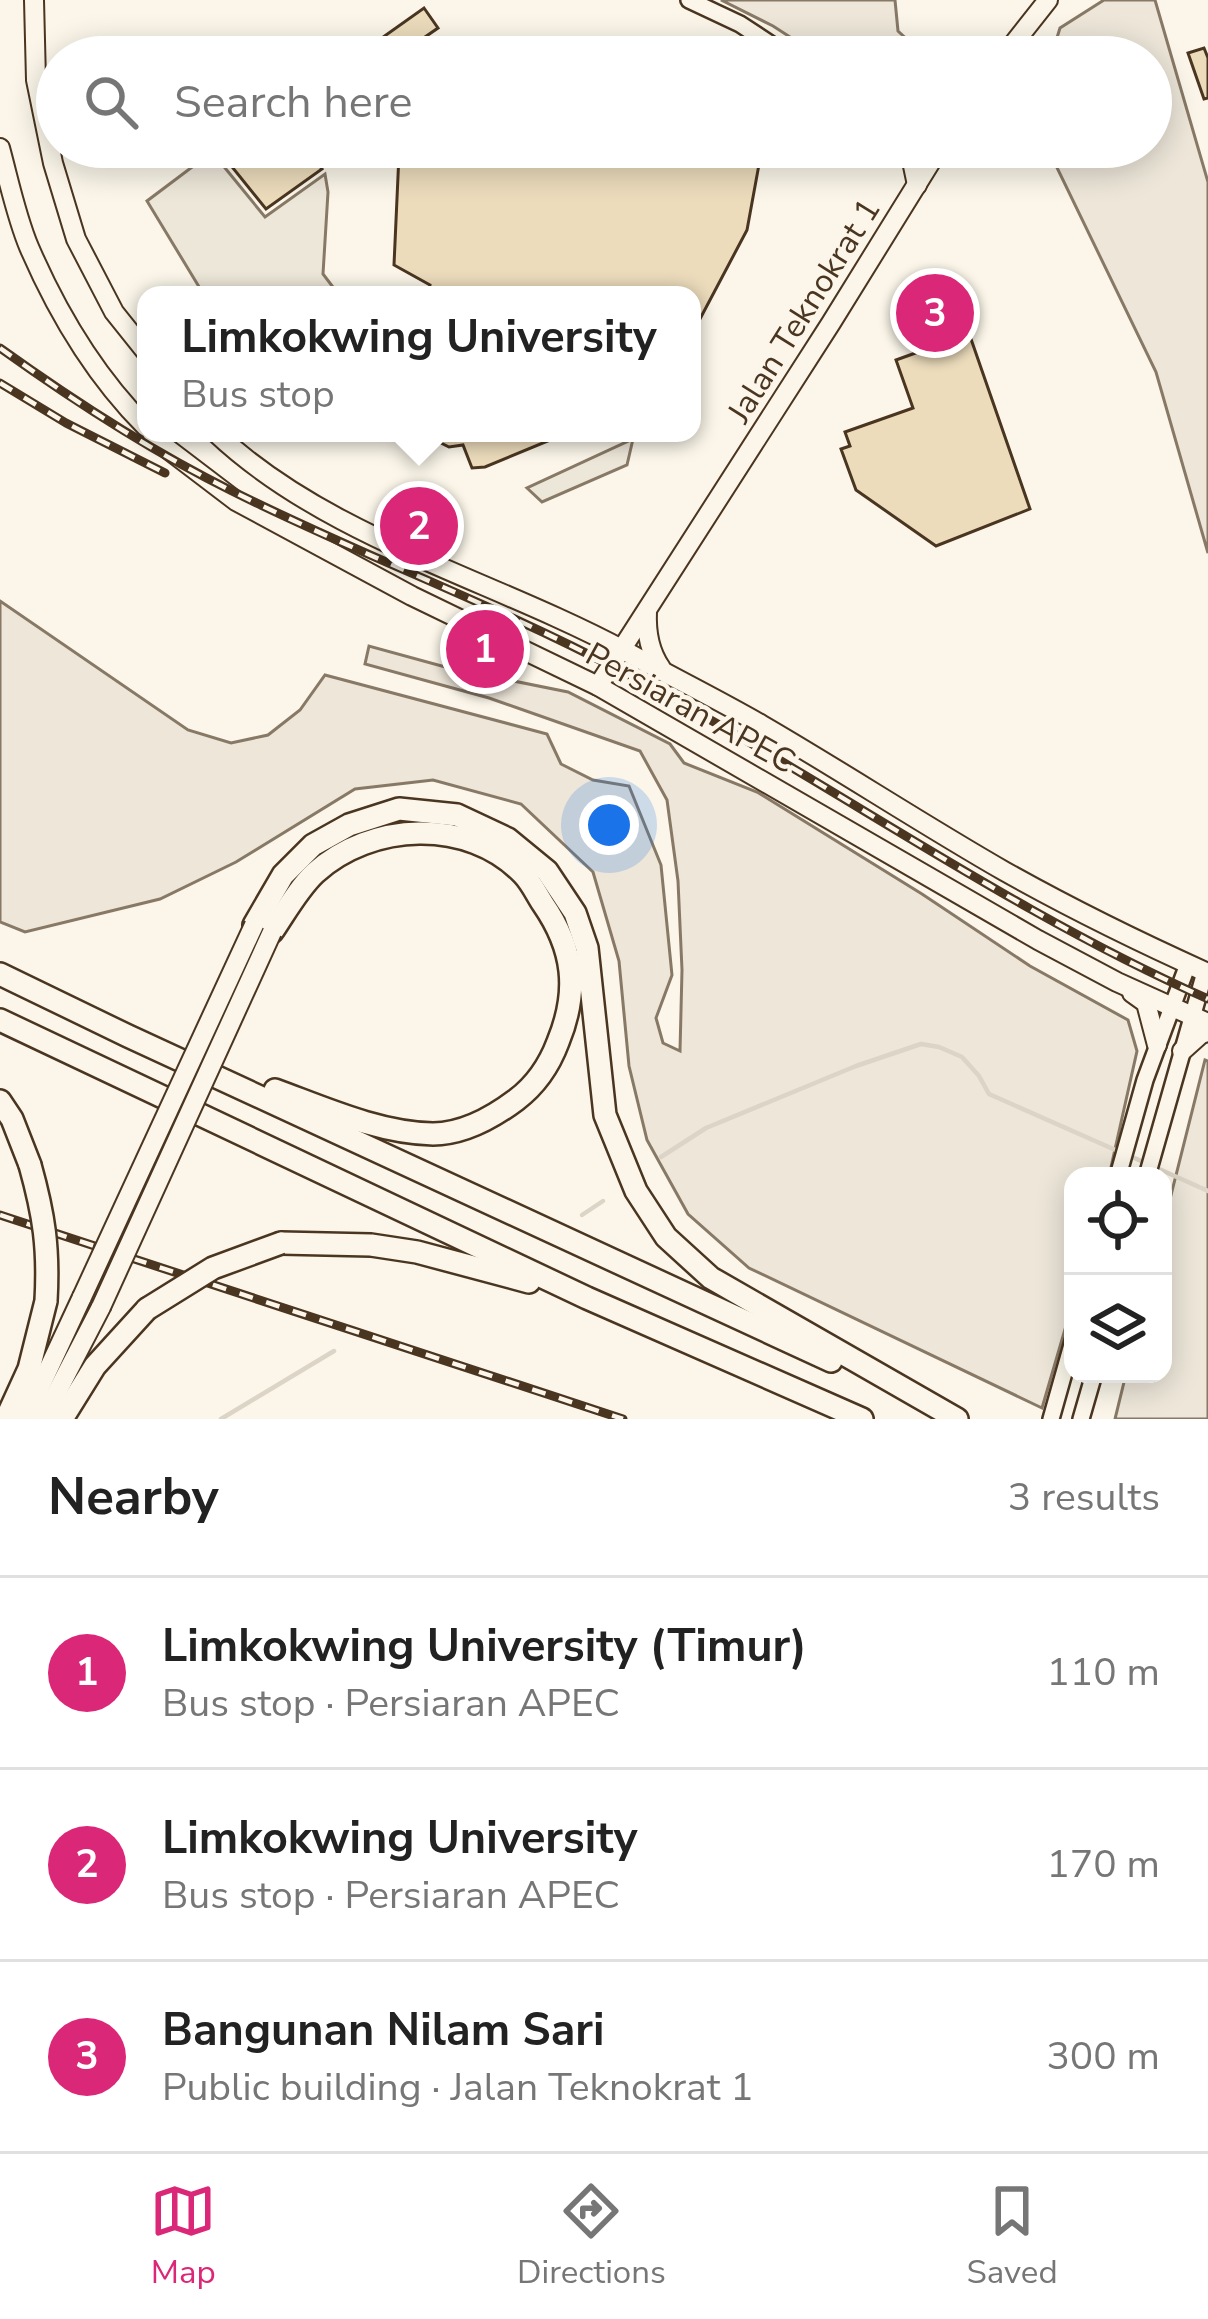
<!DOCTYPE html>
<html lang="en">
<head>
<meta charset="utf-8">
<style>
	body { margin:0; font-family:"Nunito Sans",sans-serif; background:#f6f6f6; color:#222 }
	.controls { position:absolute; right:36px; bottom:36px; display:grid; overflow:hidden; border-radius:24px; box-shadow:0 6px 30px #0003 }
	.controls button { width:108px; height:108px; display:grid; place-items:center; padding:0; border:0; border-bottom:3px solid #e0e0e0; background:#fff; color:#222; font:60px sans-serif }
	.you { position:absolute; left:609px; top:825px; width:42px; height:42px; margin:-30px; border:9px solid #fff; border-radius:50%; background:#1a73e8; box-shadow:0 0 0 18px #1a73e833 }
	.badge { display:grid; place-items:center; width:78px; height:78px; border-radius:50%; background:#db2777; color:#fff; font-size:39px; font-weight:700 }
	.pin { position:absolute; translate:-50% -50%; border:6px solid #fff; box-shadow:0 3px 12px #0006 }
	.popup { position:absolute; left:137px; top:286px; width:564px; height:156px; box-sizing:border-box; display:grid; place-content:center; border-radius:24px; background:#fff; filter:drop-shadow(0 3px 9px #0005); font-size:39px; white-space:nowrap; color:#767676 }
	.popup b { font-size:45px; color:#222 }
	.popup::after { content:''; position:absolute; left:50%; top:100%; margin-left:-24px; border:24px solid transparent; border-top-color:#fff }
	.list { margin:0; padding:0; list-style:none }
	h2 { display:flex; justify-content:space-between; align-items:center; height:156px; margin:0; padding:0 48px; font-size:51px }
	h2 small { font-size:39px; font-weight:400; color:#767676 }
	.list li { display:grid; grid-template-columns:78px 1fr auto; gap:36px; align-items:center; box-sizing:border-box; height:192px; padding:0 48px; border-top:3px solid #e0e0e0 }
	.list b { display:block; font-size:45px; white-space:nowrap }
	.list p { margin:0; font-size:39px; white-space:nowrap; color:#767676 }
	.list em { font-size:39px; font-style:normal; color:#767676 }
	.icon { flex:none; width:66px; height:66px; fill:none; stroke:currentColor; stroke-width:2; stroke-linecap:round; stroke-linejoin:round }
	.map { position:relative; flex:none; width:1208px; height:1419px; overflow:hidden }
	.search { position:absolute; background:#fff; box-shadow:0 6px 30px #0003; left:36px; right:36px; top:36px; height:132px; display:flex; align-items:center; gap:30px; box-sizing:border-box; padding:0 42px; border-radius:66px; color:#767676; font-size:45px }
	.sheet { height:732px; background:#fff }
	nav { display:flex; justify-content:space-around; align-items:center; box-sizing:border-box; height:168px; border-top:3px solid #e0e0e0; background:#fff; font-size:33px; color:#767676 }
	nav a { display:grid; justify-items:center; gap:6px }
	nav .on { color:#db2777 }
	.map>svg:first-child { display:block }
	.green { fill:#ede6d9; stroke:#887966; stroke-width:3 }
	.parking { fill:#ede7d9; stroke:#887966; stroke-width:3 }
	.lines { fill:none; stroke-linecap:round; stroke-linejoin:round }
	.stream { stroke:#dcd4c6; stroke-width:4.5 }
	.building { fill:#ecdcbc; stroke:#4a3520; stroke-width:3 }
	.minor-casing { stroke:#4a3520; stroke-width:20 }
	.major-casing { stroke:#4a3520; stroke-width:22 }
	.highway-casing { stroke:#4a3520; stroke-width:26 }
	.minor { stroke:#fbf6e9; stroke-width:15 }
	.major { stroke:#fbf6e9; stroke-width:18 }
	.highway { stroke:#fbf6e9; stroke-width:21 }
	.rail-casing { stroke:#4a3520; stroke-width:9 }
	.rail { stroke:#fbf6e9; stroke-width:4.5; stroke-dasharray:14; stroke-linecap:butt }
	.major-bridge-casing { stroke:#4a3520; stroke-width:22; stroke-linecap:butt }
	.highway-bridge-casing { stroke:#4a3520; stroke-width:26; stroke-linecap:butt }
	.major-bridge { stroke:#fbf6e9; stroke-width:18 }
	.highway-bridge { stroke:#fbf6e9; stroke-width:21 }
	.labels { text-anchor:middle; stroke-width:9; stroke-linejoin:round; paint-order:stroke }
	.street-label { font-size:33px; fill:#4a3520; stroke:#fbf6e9 }
</style>
</head>
<body>
<div class="map">
<svg width="1208" height="1419" viewBox="0 0 1208 1419">
	<rect width="100%" height="100%" fill="#fbf6e9"/>
	<!-- green -->
	<g class="green">
		<polygon points="721,0 895,0 898,31 926,57 821,57 773,26"/>
		<polygon points="1104,0 1155,0 1208,182 1208,553 1156,372 1047,147 1151,147 1151,57 1051,57 1060,28"/>
		<polygon points="0,601 188,730 231,743 268,735 300,710 325,675 547,734 561,764 593,780 629,786 661,865 672,975 656,1018 663,1043 680,1051 682,970 678,881 667,800 640,751 489,698 365,664 369,646 449,668 568,692 670,744 684,763 757,792 922,894 1030,966 1128,1020 1137,1051 1109,1176 1073,1176 1073,1302 1042,1408 749,1268 688,1214 647,1140 629,1066 619,961 593,872 521,804 433,780 355,789 236,862 160,899 25,932 0,922"/>
		<polygon points="1205,1060 1208,1061 1208,1419 1115,1419 1126,1374 1163,1374 1163,1227"/>
	</g>
	<!-- parking -->
	<g class="parking">
		<polygon points="212,152 265,217 325,174 328,192 323,274 339,295 204,295 147,201"/>
		<polygon points="633,439 627,465 542,502 527,488"/>
	</g>
	<g class="lines">
		<!-- stream -->
		<g class="stream">
			<polyline points="1130,1156 1208,1191"/>
			<polyline points="661,1157 706,1128 856,1066 921,1044 939,1047 962,1057 979,1076 989,1094 1120,1152"/>
			<polyline points="582,1215 603,1201"/>
			<polyline points="221,1419 334,1351"/>
		</g>
	</g>
	<!-- building -->
	<g class="building">
		<polygon points="424,8 438,28 396,57 355,57"/>
		<polygon points="1204,48 1208,58 1208,98 1204,99 1188,53"/>
		<polygon points="228,147 306,147 322,169 266,209 220,152"/>
		<polygon points="410,147 600,147 606,161 634,151 626,147 729,147 760,159 747,230 692,334 692,295 428,295 430,285 394,265 399,154"/>
		<polygon points="963,316 1030,509 936,546 856,490 841,449 850,446 845,432 913,408 896,360 921,351 914,333"/>
		<polygon points="421,433 567,433 485,467 472,468 463,445 449,447"/>
	</g>
	<g class="lines">
		<defs>
			<g id="minor">
				<polyline points="689,0 740,24 790,57"/>
				<polyline points="1118,1176 1145,1080 1188,964"/>
				<polyline points="1147,1176 1205,972"/>
				<polyline points="1051,1419 1073,1341"/>
				<polyline points="1081,1419 1094,1374"/>
			</g>
			<g id="major">
				<polyline points="34,0 36,80 53,163 76,239 114,312 146,352"/>
				<polyline points="1003,57 1048,0"/>
				<polyline points="909,147 917,185"/>
				<path d="M0,148C9,181 16,216 29,247C57,312 96,377 146,427"/>
				<polyline points="152,433 169,450 236,501 412,596 598,686 1038,940 1117,982 1208,1023"/>
				<path d="M216,433C326,537 493,580 625,651C670,676 717,699 762,725C843,772 922,824 1004,871C1070,908 1139,942 1208,973"/>
				<path d="M647,611C646,632 649,651 661,668"/>
				<polyline points="598,686 831,323 940,147"/>
				<polyline points="1132,993 1146,1003 1157,1045"/>
				<polyline points="1182,1051 1201,1034 1208,1032"/>
				<polyline points="25,1419 82,1297"/>
				<polyline points="43,1419 101,1307"/>
			</g>
			<g id="highway">
				<polyline points="254,925 283,875 313,845 349,825 399,809 457,815 508,839 547,871 575,913 587,948 605,1115 636,1191 666,1237 711,1278 957,1419"/>
				<path d="M272,932C285,913 298,889 315,873C371,822 468,817 523,874C531,882 537,895 543,904C574,949 579,991 558,1042C549,1066 536,1085 516,1100C492,1118 463,1134 433,1134C379,1133 324,1108 275,1090"/>
				<polyline points="0,974 128,1036 831,1361"/>
				<polyline points="0,1020 587,1298 862,1419"/>
				<polyline points="0,1101 12,1119 30,1165"/>
				<polyline points="281,1243 371,1245 417,1252 529,1282"/>
				<polyline points="6,1419 29,1369 46,1301"/>
				<polyline points="62,1419 95,1366 147,1309"/>
			</g>
		</defs>
		<!-- minor casing -->
		<use href="#minor" class="minor-casing"/>
		<!-- major casing -->
		<use href="#major" class="major-casing"/>
		<!-- highway casing -->
		<use href="#highway" class="highway-casing"/>
		<!-- minor -->
		<use href="#minor" class="minor"/>
		<!-- major -->
		<use href="#major" class="major"/>
		<!-- highway -->
		<use href="#highway" class="highway"/>
		<defs>
			<g id="rail">
				<path d="M0,348C74,401 151,451 232,491C360,555 494,604 621,671C819,774 1002,908 1208,999"/>
				<polyline points="0,383 66,423 165,473"/>
				<polyline points="0,1215 623,1419"/>
			</g>
		</defs>
		<!-- rail casing -->
		<use href="#rail" class="rail-casing"/>
		<!-- rail -->
		<use href="#rail" class="rail"/>
		<defs>
			<g id="major-bridge">
				<polyline points="82,1297 254,925"/>
				<polyline points="101,1307 272,932"/>
			</g>
			<g id="highway-bridge">
				<path d="M30,1165C44,1215 49,1248 46,1301"/>
				<polyline points="147,1309 213,1268 281,1243"/>
			</g>
		</defs>
		<!-- major-bridge casing -->
		<use href="#major-bridge" class="major-bridge-casing"/>
		<!-- highway-bridge casing -->
		<use href="#highway-bridge" class="highway-bridge-casing"/>
		<!-- major-bridge -->
		<use href="#major-bridge" class="major-bridge"/>
		<!-- highway-bridge -->
		<use href="#highway-bridge" class="highway-bridge"/>
	</g>
	<g class="labels">
		<!-- street labels -->
		<g class="street-label">
			<text transform="translate(803 310) rotate(-58)" y="12">Jalan Teknokrat 1</text>
			<text transform="translate(691 707) rotate(29)" y="12">Persiaran APEC</text>
		</g>
	</g>
</svg>
<div class="controls">
<button><svg class="icon" aria-label="locate" viewBox="0 0 24 24"><circle cx="12" cy="12" r="6"/><path d="M12 2v4M12 18v4M2 12h4M18 12h4"/></svg></button>
<button><svg class="icon" aria-label="layers" viewBox="0 0 24 24"><path d="M12 4l9 5-9 5-9-5zM3 14l9 5 9-5"/></svg></button>
</div>
<div class="you"></div>
<div class="pin badge" style="left:485px;top:649px">1</div>
<div class="pin badge" style="left:419px;top:526px">2</div>
<div class="popup"><b>Limkokwing University</b>Bus stop</div>
<div class="pin badge" style="left:935px;top:313px">3</div>
<div class="search"><svg class="icon" aria-label="search" viewBox="0 0 24 24"><circle cx="10" cy="10" r="6"/><path d="M15 15l6 6"/></svg>Search here</div>
</div>
<section class="sheet">
<h2>Nearby<small>3 results</small></h2>
<ul class="list">
<li><span class="badge">1</span><div><b>Limkokwing University (Timur)</b><p>Bus stop · Persiaran APEC</p></div><em>110 m</em></li>
<li><span class="badge">2</span><div><b>Limkokwing University</b><p>Bus stop · Persiaran APEC</p></div><em>170 m</em></li>
<li><span class="badge">3</span><div><b>Bangunan Nilam Sari</b><p>Public building · Jalan Teknokrat 1</p></div><em>300 m</em></li>
</ul>
</section>
<nav>
<a class="on"><svg class="icon" aria-label="map" viewBox="0 0 24 24"><path d="M3 6l6-2 6 2 6-2v14l-6 2-6-2-6 2zM9 4v14M15 6v14"/></svg>Map</a>
<a><svg class="icon" aria-label="directions" viewBox="0 0 24 24"><path d="M12 3l9 9-9 9-9-9zM9 14v-3h6M13 9l2 2-2 2"/></svg>Directions</a>
<a><svg class="icon" aria-label="saved" viewBox="0 0 24 24"><path d="M7 4h10v16l-5-4-5 4z"/></svg>Saved</a>
</nav>
</body>
</html>
